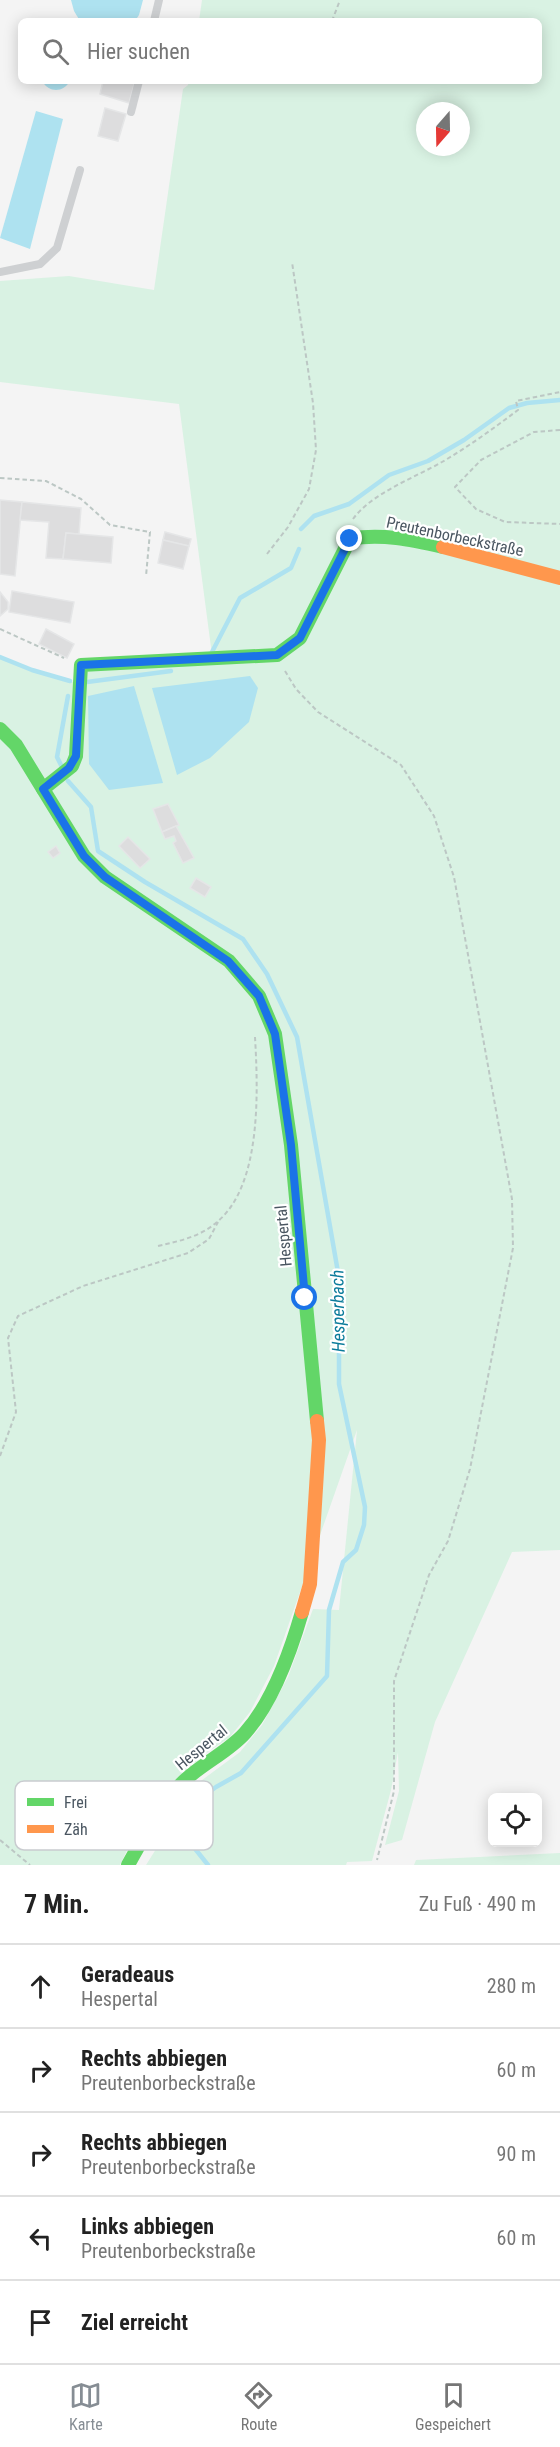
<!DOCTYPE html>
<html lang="de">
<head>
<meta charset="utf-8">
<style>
	body { margin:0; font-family:"Roboto Condensed",sans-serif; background:#f6f6f6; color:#222 }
	.controls { position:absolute; right:18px; bottom:18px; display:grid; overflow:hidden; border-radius:9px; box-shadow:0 3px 15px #0003 }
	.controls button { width:54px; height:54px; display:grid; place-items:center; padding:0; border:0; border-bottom:2px solid #e0e0e0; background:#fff; color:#222; font:30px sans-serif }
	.compass { position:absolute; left:416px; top:102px; width:54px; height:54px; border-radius:50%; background:#fff; box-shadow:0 3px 15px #0003; rotate:200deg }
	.stop { position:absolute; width:18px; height:18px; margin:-14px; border:4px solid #1a73e8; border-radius:50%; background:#fff }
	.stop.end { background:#1a73e8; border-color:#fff; box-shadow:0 2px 6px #0008 }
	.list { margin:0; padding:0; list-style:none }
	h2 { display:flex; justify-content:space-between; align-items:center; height:78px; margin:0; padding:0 24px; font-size:26px }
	h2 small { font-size:20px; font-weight:400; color:#767676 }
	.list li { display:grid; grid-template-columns:39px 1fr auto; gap:18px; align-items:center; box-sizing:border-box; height:84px; padding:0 24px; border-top:2px solid #e0e0e0 }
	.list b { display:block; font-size:22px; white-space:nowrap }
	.list p { margin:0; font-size:20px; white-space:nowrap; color:#767676 }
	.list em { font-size:20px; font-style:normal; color:#767676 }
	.icon { flex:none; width:33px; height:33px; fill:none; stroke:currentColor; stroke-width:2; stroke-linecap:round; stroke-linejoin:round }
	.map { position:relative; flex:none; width:560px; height:1865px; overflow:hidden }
	.search { position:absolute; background:#fff; box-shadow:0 3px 15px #0003; left:18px; right:18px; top:18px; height:66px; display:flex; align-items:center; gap:15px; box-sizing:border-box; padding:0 21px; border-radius:9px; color:#767676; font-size:22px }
	.sheet { height:498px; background:#fff }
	nav { display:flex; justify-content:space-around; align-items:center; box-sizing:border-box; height:84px; border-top:2px solid #e0e0e0; background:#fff; font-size:16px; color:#767676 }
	nav a { display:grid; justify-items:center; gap:3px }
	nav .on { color:#868d94 }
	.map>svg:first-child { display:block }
	.green { fill:#d9f2e3; fill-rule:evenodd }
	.water { fill:#aee2f0 }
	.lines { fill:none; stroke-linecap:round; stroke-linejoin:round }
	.stream { stroke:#aee2f0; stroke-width:4.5 }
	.building { fill:#ddddde; stroke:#e5e6e7; stroke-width:1.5 }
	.path { stroke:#bcc7c4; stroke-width:2; stroke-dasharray:4.5 3; stroke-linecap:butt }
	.lane { stroke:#ced0d2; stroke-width:8 }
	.fast { stroke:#63d668; stroke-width:14 }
	.slow { stroke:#ff974d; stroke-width:14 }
	.route { stroke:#1a73e8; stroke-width:8 }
	.labels { text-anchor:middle; stroke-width:4.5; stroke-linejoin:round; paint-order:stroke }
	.street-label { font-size:16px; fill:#4a5661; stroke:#fff }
	.water-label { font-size:18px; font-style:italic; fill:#0c7c9b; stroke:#fff }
	.key { fill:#fff; stroke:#c9ccd0; stroke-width:1.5 }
	.key-label { font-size:16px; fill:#4a5661 }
</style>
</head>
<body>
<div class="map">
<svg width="560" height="1865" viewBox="0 0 560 1865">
	<rect width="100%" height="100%" fill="#f4f4f4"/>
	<!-- green -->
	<g class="green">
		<path d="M202,0H560V1550L512,1552L435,1722L402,1840L385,1845L399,1791L398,1752L391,1790L372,1861L347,1862L346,1865H146L168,1830L171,1813L194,1786L240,1752L262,1725L288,1677L313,1609L339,1610L357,1430L274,1666L250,1712L230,1737L205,1754L167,1788L140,1823L120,1865H0V730L16,745L0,727V658C26,669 51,679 79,683L75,739L82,666L277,656L290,649L302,638L340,557L299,637L288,647L276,653L212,655L179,404L0,382V281L69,276L154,290L183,89L188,85L189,81H539V21H199ZM425,111H461V147H425Z"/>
		<polygon points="560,1853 560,1865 414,1865 416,1860"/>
	</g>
	<!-- water -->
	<g class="water">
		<polygon points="71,0 143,0 139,15 135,21 80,21 74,11"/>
		<path d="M42,81H70C63,93 49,93 42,81Z"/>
		<polygon points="36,111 63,119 30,249 0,238"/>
		<polygon points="250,676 258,688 249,722 210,758 177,775 152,688"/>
		<polygon points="134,686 163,783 109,790 89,764 88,696"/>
	</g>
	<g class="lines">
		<!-- stream -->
		<g class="stream">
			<polyline points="301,529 314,516 349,504 389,475 428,461 464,440 509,408 527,403 560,400"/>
			<polyline points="212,652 240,598 291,568 299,549"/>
			<polyline points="0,657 32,670 70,681"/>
			<polyline points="87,682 171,671"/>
			<polyline points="62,767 57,757 68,696"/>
			<polyline points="68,781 91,807 98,851 145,882 243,939 267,974 297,1037 339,1278 339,1384 365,1507 364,1525 356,1550 343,1562 329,1610 327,1676 241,1773 216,1787 185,1810 180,1830 208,1865"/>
		</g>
	</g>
	<!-- building -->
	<g class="building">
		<polygon points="103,81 135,81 129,103 100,94"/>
		<polygon points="105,108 126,114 118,141 98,136"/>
		<polygon points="0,500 22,502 15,576 0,574"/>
		<polygon points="22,502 81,508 79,534 66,533 63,559 46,558 49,522 20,520"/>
		<polygon points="165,532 191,539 189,546 163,540"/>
		<polygon points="66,533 113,537 111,563 63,559"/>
		<polygon points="163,540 189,546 183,569 158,563"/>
		<polygon points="12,591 74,602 70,623 9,612"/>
		<polygon points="0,592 8,602 8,609 0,616"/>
		<polygon points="46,629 74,644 67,658 39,644"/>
		<polygon points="168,804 179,825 162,832 153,809"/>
		<polygon points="176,826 194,858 183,863 173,843 176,841 174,836 165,839 162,832"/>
		<polygon points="128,837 150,859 140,868 119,846"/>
		<polygon points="56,846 60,853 53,858 48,852"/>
		<polygon points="196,878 211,887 205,897 190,888"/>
	</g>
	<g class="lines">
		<!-- path -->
		<g class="path">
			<polyline points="332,21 340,0"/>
			<polyline points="560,430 534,432 481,460 455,487 476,509 505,522 560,524"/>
			<polyline points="0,478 46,481 81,499 110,525 150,532 146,576"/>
			<path d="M353,519C372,493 414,478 442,462C468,447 494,428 518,410L516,401L560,392"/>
			<polyline points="267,554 288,527 309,489 316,450 313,403 292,262"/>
			<polyline points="0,629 64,658"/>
			<polyline points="285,671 296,689 318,712 401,765 434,816 454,877 512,1199 513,1248 470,1469 448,1541 429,1575 394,1681 394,1791 377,1860"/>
			<path d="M158,1246C179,1241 200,1237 217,1222C262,1185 258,1090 255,1037"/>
			<polyline points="0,1456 16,1412 8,1338 18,1316 83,1286 188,1253 209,1239 218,1222"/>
			<polyline points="0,1840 30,1865"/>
		</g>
		<!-- lane -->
		<g class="lane">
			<polyline points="154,21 159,0"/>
			<polyline points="131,112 139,81"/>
			<polyline points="0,272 40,264 57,248 80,170"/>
		</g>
		<!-- fast -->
		<g class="fast">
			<polyline points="0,729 16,745 84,856 105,877 229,961 259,996 275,1034 291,1145 317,1421"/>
			<path d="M43,789L72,766L76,756L81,665L277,655L300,638L350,539C381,533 412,540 443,547"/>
			<path d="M128,1865C143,1838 162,1802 184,1781C203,1763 228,1752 245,1733C272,1703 291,1650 302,1612"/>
		</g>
		<!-- slow -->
		<g class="slow">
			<polyline points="443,547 560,578"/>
			<polyline points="302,1612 310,1584 319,1440 317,1421"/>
		</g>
	</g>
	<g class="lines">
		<!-- route -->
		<polyline class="route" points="305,1298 291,1145 275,1034 259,996 228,961 105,877 84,856 43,789 69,768 76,756 81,665 277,655 300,638 350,539"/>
	</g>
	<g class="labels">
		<!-- street labels -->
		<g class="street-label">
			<text transform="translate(455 536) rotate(12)" y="6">Preutenborbeckstraße</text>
			<text transform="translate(283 1236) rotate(-95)" y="6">Hespertal</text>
			<text transform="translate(201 1747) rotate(-39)" y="6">Hespertal</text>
		</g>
		<!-- water labels -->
		<g class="water-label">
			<text transform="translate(338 1311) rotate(-91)" y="6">Hesperbach</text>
		</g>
	</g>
	<!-- legend -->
	<rect x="15" y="1781" width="198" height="69" rx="9" class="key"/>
	<rect x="27" y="1798" width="27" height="8" fill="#63d668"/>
	<rect x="27" y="1825" width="27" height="8" fill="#ff974d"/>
	<g class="key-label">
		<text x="64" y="1808">Frei</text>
		<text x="64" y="1835">Zäh</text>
	</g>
</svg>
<div class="controls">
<button><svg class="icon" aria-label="locate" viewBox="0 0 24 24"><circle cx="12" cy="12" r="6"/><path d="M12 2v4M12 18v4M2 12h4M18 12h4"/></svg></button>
</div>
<svg class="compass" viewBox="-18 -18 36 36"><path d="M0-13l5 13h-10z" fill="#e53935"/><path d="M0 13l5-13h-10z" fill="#767676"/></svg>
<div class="stop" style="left:305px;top:1298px"></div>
<div class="stop end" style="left:350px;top:539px"></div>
<div class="search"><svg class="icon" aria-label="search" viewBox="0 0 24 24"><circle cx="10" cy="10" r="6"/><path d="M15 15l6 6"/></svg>Hier suchen</div>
</div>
<section class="sheet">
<h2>7 Min.<small>Zu Fuß · 490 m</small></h2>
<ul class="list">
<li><svg class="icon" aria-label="ahead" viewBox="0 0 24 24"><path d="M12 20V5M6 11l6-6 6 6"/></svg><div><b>Geradeaus</b><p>Hespertal</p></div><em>280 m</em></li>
<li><svg class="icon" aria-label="right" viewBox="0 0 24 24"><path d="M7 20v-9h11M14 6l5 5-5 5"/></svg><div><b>Rechts abbiegen</b><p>Preutenborbeckstraße</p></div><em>60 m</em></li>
<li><svg class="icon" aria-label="right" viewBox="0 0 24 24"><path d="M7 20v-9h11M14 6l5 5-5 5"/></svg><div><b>Rechts abbiegen</b><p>Preutenborbeckstraße</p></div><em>90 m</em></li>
<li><svg class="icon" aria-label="left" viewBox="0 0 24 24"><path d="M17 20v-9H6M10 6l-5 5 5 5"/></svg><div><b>Links abbiegen</b><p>Preutenborbeckstraße</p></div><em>60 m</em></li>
<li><svg class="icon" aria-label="arrive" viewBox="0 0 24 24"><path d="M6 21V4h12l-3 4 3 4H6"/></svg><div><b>Ziel erreicht</b></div></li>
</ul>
</section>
<nav>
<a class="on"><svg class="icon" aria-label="map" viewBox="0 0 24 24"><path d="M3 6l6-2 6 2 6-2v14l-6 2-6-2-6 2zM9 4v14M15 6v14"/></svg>Karte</a>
<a><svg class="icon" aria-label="directions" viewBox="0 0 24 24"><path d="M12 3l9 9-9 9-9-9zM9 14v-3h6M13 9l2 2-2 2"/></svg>Route</a>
<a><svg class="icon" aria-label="saved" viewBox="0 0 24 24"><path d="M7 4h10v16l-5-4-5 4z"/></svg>Gespeichert</a>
</nav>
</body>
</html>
